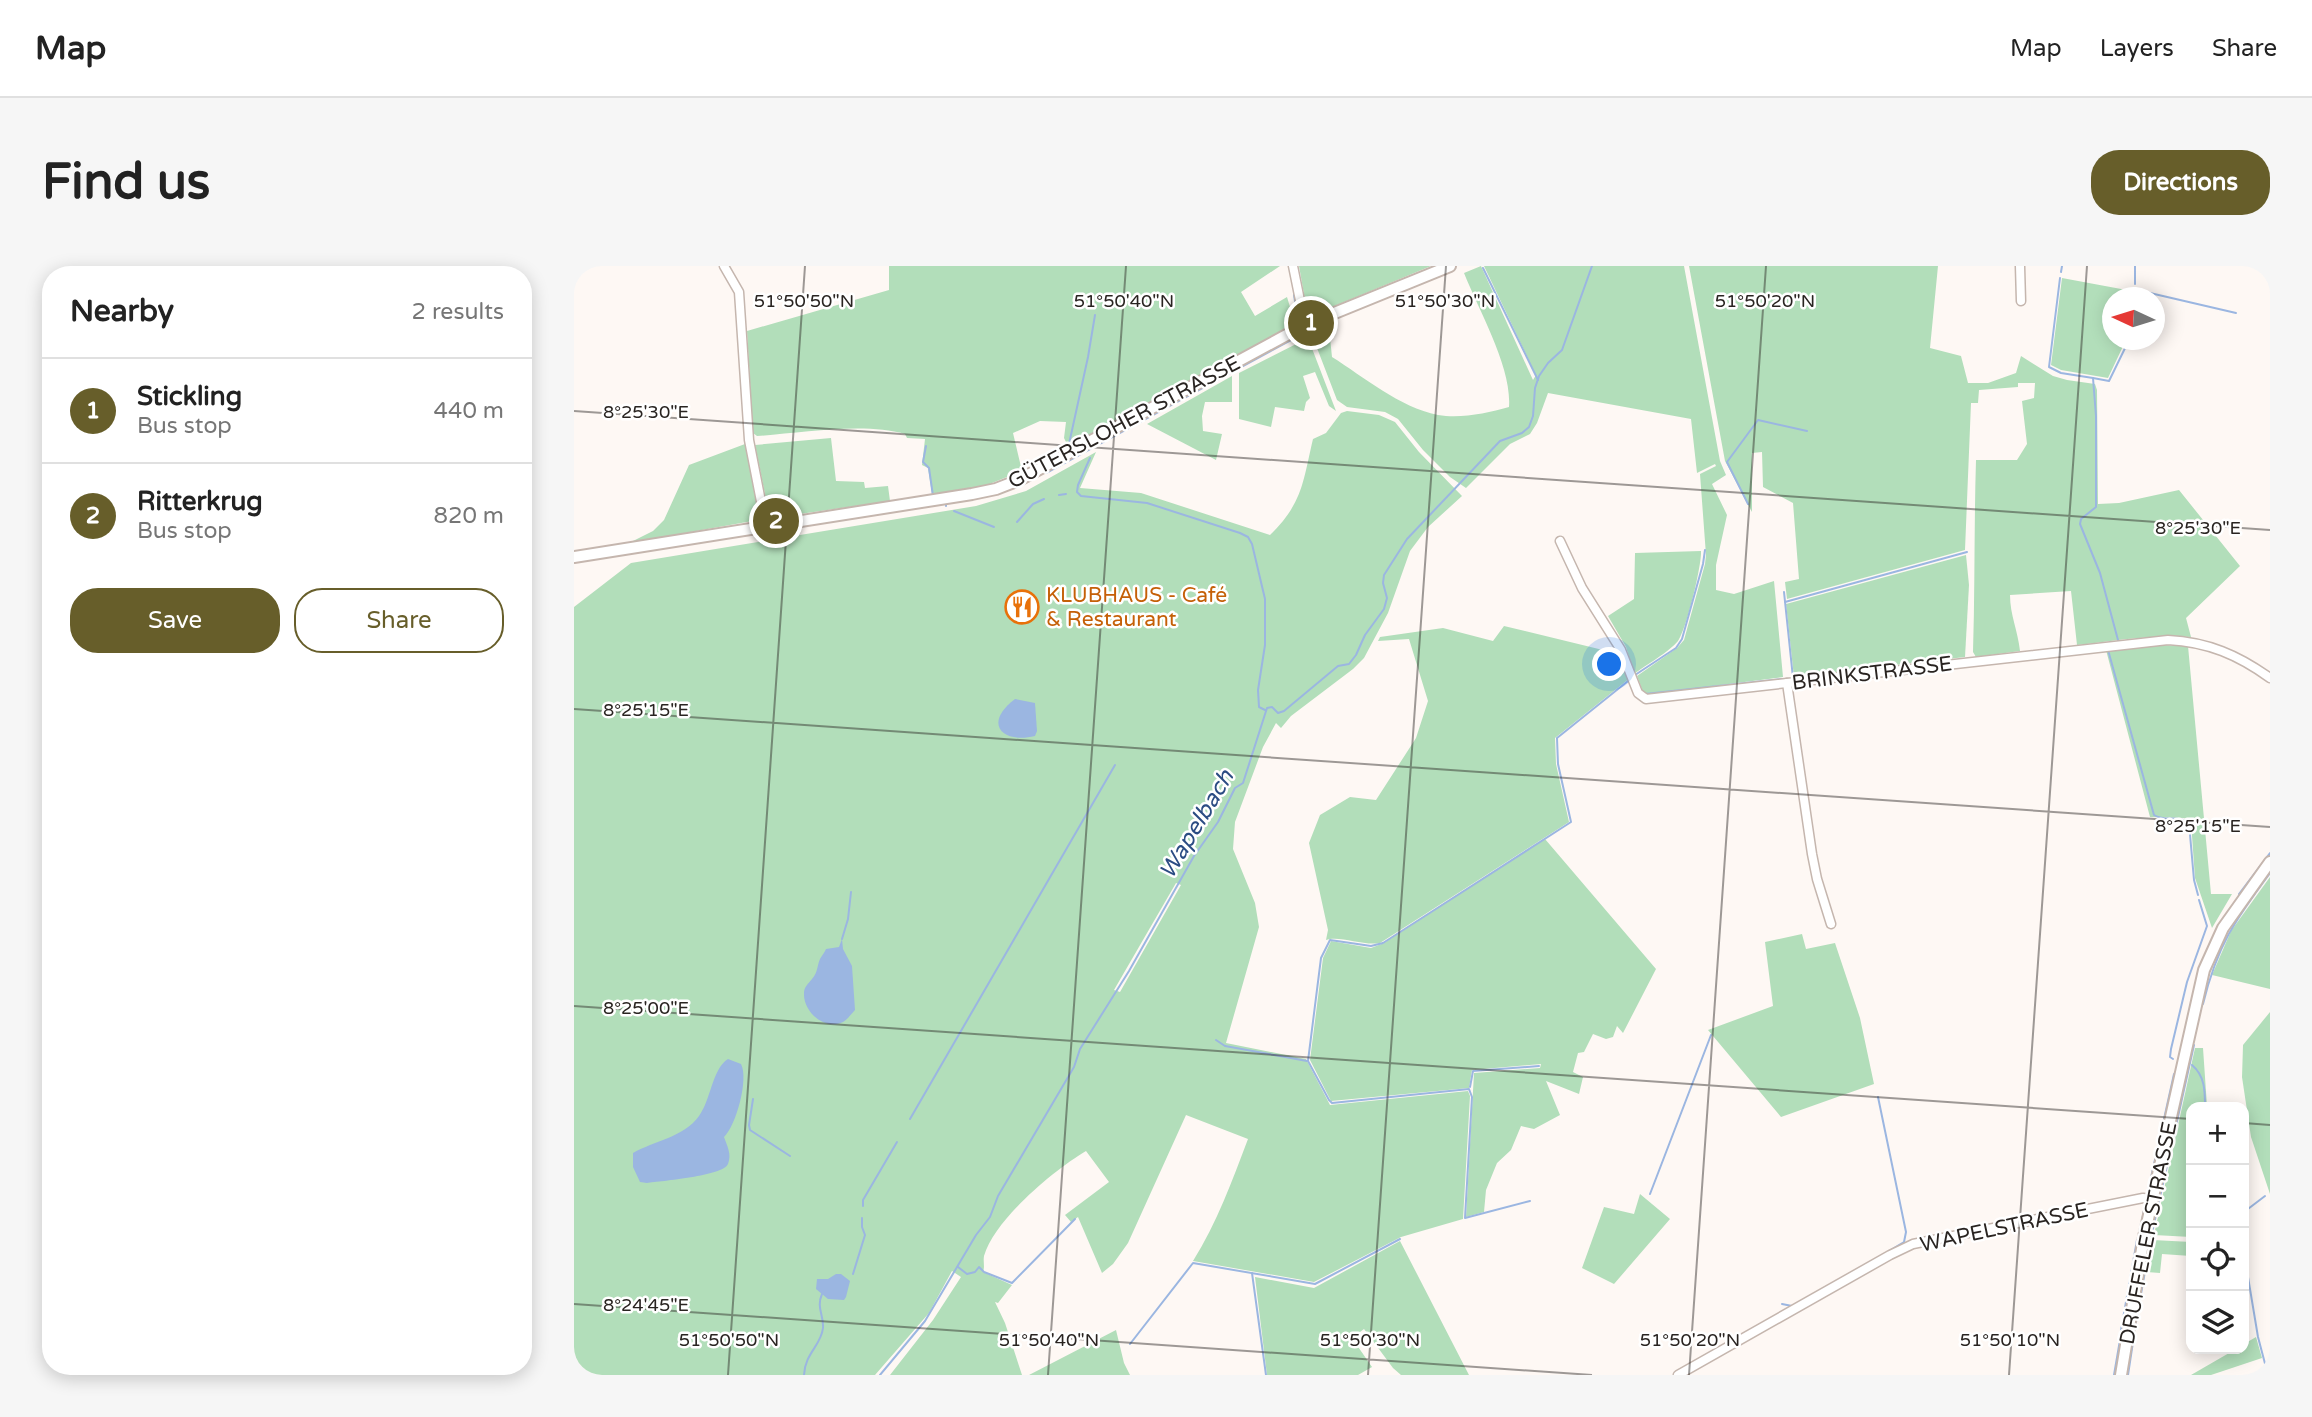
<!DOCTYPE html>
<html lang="en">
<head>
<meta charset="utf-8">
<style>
	body { margin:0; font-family:"Varela Round",sans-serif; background:#f6f6f6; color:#222 }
	.controls { position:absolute; right:21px; bottom:21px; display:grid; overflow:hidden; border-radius:14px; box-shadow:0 4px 18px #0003 }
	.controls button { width:63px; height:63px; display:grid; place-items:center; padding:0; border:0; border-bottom:2px solid #e0e0e0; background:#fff; color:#222; font:35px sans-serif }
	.compass { position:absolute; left:1528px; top:21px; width:63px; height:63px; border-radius:50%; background:#fff; box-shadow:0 4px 18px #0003; rotate:274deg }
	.you { position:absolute; left:1036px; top:399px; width:24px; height:24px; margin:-18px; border:5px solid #fff; border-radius:50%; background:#1a73e8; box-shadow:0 0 0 10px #1a73e833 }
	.badge { display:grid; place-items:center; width:46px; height:46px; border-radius:50%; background:#675e2a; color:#fff; font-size:23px; font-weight:700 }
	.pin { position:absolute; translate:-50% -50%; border:4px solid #fff; box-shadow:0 2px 7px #0006 }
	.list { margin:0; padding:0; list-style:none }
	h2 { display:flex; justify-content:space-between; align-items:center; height:91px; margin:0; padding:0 28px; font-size:30px }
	h2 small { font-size:23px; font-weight:400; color:#767676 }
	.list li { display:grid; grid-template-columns:46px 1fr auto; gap:21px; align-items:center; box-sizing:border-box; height:105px; padding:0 28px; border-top:2px solid #e0e0e0 }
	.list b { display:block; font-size:26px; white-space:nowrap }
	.list p { margin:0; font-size:23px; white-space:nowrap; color:#767676 }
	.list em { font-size:23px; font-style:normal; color:#767676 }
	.actions { display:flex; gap:14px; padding:21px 28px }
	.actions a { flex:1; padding:16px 0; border:2px solid #675e2a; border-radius:28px; text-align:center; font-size:24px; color:#675e2a }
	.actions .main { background:#675e2a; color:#fff }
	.icon { flex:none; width:38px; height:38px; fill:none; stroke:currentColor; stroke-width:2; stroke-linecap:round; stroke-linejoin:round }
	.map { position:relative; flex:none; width:1696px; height:1109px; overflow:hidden; border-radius:28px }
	header { display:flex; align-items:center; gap:42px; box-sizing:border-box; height:98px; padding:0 35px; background:#fff; border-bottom:2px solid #e0e0e0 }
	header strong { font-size:33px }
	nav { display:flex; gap:38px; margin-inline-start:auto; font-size:24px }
	.intro { display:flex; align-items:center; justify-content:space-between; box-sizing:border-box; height:168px; padding:0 42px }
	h1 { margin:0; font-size:49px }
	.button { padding:18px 32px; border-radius:28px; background:#675e2a; color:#fff; font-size:24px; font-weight:700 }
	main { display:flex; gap:42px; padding:0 42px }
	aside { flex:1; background:#fff; border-radius:28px; box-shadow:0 4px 18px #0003 }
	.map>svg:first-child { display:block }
	.green { fill:#b2deba; fill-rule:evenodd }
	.water { fill:#9bb6e1 }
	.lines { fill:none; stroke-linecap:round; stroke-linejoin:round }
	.stream { stroke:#9bb6e1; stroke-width:2 }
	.street-casing { stroke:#c5b6ae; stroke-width:11 }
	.secondary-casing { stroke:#c5b6ae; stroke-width:14 }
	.street { stroke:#fff; stroke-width:8 }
	.secondary { stroke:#fff; stroke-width:10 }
	.ticks { fill:none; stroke:#292421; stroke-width:2; stroke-opacity:0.45 }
	.labels { text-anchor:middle; stroke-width:5; stroke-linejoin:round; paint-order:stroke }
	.street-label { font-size:21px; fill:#292421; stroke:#fff }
	.food-label { font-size:21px; fill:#c56008; stroke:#fff; text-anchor:start }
	.water-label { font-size:23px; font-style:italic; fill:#2b4c83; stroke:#fff }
	.ticks-label { font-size:18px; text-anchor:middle; fill:#292421; stroke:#fff; stroke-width:5; stroke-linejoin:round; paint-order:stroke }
</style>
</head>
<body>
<header>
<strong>Map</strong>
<nav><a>Map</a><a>Layers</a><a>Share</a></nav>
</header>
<div class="intro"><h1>Find us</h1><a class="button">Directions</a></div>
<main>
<aside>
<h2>Nearby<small>2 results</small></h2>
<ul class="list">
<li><span class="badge">1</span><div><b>Stickling</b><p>Bus stop</p></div><em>440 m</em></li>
<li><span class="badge">2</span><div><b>Ritterkrug</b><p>Bus stop</p></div><em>820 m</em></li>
</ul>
<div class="actions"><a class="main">Save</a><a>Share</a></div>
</aside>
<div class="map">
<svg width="1696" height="1109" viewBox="0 0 1696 1109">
	<rect width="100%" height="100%" fill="#fef8f4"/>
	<!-- green -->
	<g class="green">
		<path d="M315,0H706L667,26L681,50L713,31L720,54L717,61L494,180L490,172L492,156L466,155L439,167L448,205L413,219L358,228L354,202L348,199L351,173L333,172L331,168C290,156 227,167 183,170L179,167L173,65L315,24Z"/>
		<polygon points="725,0 857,0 734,51"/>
		<path d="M907,0L959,114L962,109L959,103L910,0H1110L1146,195L1152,209L1138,218L1153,249L1142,299V324L1160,328L1200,315L1209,411L1076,428L1069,426L1063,410L1103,382L1110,374L1131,298L1132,289L1126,208L1142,200L1141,198L1123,207L1117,153L974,127L963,157L956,168L936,178L892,222L876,211L849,184L824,153L811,146L773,141L763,134L738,69L755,62L758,91C790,111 825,141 864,149C887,153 913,147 935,141C938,101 905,45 890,7Z"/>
		<path d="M1115,0H1364L1356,82L1387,90L1394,117H1414L1442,107L1447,90L1479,110L1493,114L1521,118L1523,124L1524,238L1545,237L1605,224L1666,300L1612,352L1617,371C1579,368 1541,375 1503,379L1497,325L1436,329C1436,349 1444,365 1446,385L1402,391L1399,386C1401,322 1400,258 1402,194H1443L1453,178L1448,135L1460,132L1461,117H1444V121L1405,124L1404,137H1397L1391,284L1213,333L1211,316L1225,313L1219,237L1189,221L1188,186L1178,187V246L1151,195Z"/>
		<polygon points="1488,12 1574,28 1572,31 1538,32 1538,74 1552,74 1534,112 1487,104 1477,99"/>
		<polygon points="734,72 762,145 755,140 741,106 729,110 736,132 732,136 730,145 701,141 697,161 665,153 665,107"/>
		<polygon points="658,110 658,136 631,136 628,150 629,165 648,168 642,194 573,158"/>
		<path d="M773,145L805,149L821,156L845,186L888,230L854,261L836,285L814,347L790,392L779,403L717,450L707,462L702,457L689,481L661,556L659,583L681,637L685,661L652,777L732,793L756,839L894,825L896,830L889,953L827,971L740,1016L619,995C643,957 658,915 674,873L612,849L554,977L539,998L528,1007L504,951L497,956L491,949L535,916L512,885C480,904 421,953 410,990C409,996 411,1000 409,1006L438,1019L424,1037L421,1036L431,1057L448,1109H316L359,1054L387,1011L378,1005L355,1047L301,1109H0V341L57,297L402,240L452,225L522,186L506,222L567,227L696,269C729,237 729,215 739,173L752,167L767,147ZM602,617L607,619L546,726L540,724Z"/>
		<polygon points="257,172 262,215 290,216 291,222 314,220 316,235 198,252 195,248 181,179"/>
		<polygon points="171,178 186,249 184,254 55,277 79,265 90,254 115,199"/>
		<path d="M1127,285C1128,299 1112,365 1104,375C1095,386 1072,399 1060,408L1052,381L1034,350L1060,333L1061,287Z"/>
		<polygon points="1392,289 1395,319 1391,391 1220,411 1212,338"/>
		<path d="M930,360L1033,385L1034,388L1048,391L1056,412L981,472L982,498L995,556L806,677C789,680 765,669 752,674L754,664L735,577L746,549L776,531L802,534L842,472L854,435L835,373L804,375L806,371L869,362L919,375Z"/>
		<polygon points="1584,379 1614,380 1637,628 1658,628 1638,662 1621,612 1617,556 1610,552 1576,551 1532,384"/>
		<polygon points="971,573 1082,703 1049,767 1043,760 1039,771 1032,773 1019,768 1010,786 1004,787 999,806 1009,811 1005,828 972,815 986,849 960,863 947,860 937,884 923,897 912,924 910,946 892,951 900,807 966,802 967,798 898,804 895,822 757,835 736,794 749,692 757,675 797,682 810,677"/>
		<polygon points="1696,611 1696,723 1638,709 1657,665"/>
		<polygon points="1228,668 1232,683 1261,677 1286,752 1300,818 1207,851 1134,764 1199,740 1191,676"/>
		<polygon points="1696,746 1696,928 1677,871 1668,811 1669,779"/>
		<polygon points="1621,782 1629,782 1633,840 1617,841 1617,971 1580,969"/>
		<polygon points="1066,928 1096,953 1040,1018 1008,1002 1030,941 1060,948"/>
		<polygon points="1579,974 1617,976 1617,990 1588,988 1586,1007 1573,1006"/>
		<polygon points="826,975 895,1109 827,1109 819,1102 790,1063 778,1072 798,1101 784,1109 693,1109 681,1011 740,1022"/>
		<polygon points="542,1064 550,1097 556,1109 455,1109"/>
		<polygon points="1682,1071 1688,1092 1637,1109 1617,1109 1662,1083 1670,1083 1670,1078"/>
	</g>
	<!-- water -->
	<g class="water">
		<path d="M441,433L461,437L463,465L461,470C429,478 408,458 441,433Z"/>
		<path d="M268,673L269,683L278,700L281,744C277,748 274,753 269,756C251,765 229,746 230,727C230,721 234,718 238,713C244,706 243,700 246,693C248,689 251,686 252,683L265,681Z"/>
		<path d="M154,793L167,798C175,813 162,860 150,871C153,880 158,888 154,898C149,910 87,915 73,917L66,916L59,901V887C80,875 110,871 125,850C137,834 138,803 154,793Z"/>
		<polygon points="262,1008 267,1008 276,1015 272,1031 270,1034 254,1033 242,1023 243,1013 254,1013"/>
	</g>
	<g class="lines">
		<!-- stream -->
		<g class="stream">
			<polyline points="909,2 964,114"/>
			<polyline points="1487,6 1488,0"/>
			<polyline points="1486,12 1475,101 1487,107 1519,112 1522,150 1522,241 1507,253 1506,258 1526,307 1544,374"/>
			<polyline points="1561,18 1561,0"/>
			<polyline points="1562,24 1576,27 1574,32"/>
			<polyline points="1576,27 1662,47"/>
			<polyline points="1519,112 1535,115 1555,74"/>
			<polyline points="511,172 722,58 724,53 720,29"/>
			<polyline points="352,180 349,196 355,202 359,230"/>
			<polyline points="497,180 495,178 514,91 521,49"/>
			<polyline points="516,192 504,219 503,226 507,230 573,237 666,267 674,271 678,278 691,333 691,379 684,424 685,441 691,444"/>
			<polyline points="472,207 730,67"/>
			<polyline points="485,229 492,228"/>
			<polyline points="1174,238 1153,196 1184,154 1233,165"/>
			<polyline points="372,239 372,240"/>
			<polyline points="380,245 420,261"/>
			<polyline points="443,256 459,238 470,233"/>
			<polyline points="1210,326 1219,412"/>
			<polyline points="1211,336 1393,286"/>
			<path d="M1534,384L1580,549C1591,556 1606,549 1615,557L1620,614L1624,629"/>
			<polyline points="1061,409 1102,382 1108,373 1129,298 1131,284"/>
			<polyline points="1071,428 1208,413"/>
			<polyline points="1665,628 1696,587"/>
			<polyline points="268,673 274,653 277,626"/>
			<path d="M1629,738C1643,680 1661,654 1696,607"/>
			<polyline points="642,774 651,780 733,795"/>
			<polyline points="1599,793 1596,791 1597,783 1613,716 1633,660 1625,634"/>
			<path d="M1618,799C1631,810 1631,825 1631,841"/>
			<polyline points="896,821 899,805 965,800"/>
			<polyline points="1304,831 1332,966 1330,976 1315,985"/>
			<polyline points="179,833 175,859 176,864 216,890"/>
			<polyline points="336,853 541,499"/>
			<polyline points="1574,925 1600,808"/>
			<polyline points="1076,928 1137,769"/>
			<polyline points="956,935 891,952 898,831 895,823 758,837 755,834 734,795 747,692 756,674 797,680 809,677 997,556 984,498 983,472 1054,415"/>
			<polyline points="289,940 289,934 323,876"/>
			<polyline points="1670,946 1691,930"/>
			<polyline points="1566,965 1571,939"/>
			<polyline points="1578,967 1620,779"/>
			<polyline points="1670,987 1684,1071 1694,1109"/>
			<polyline points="384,1001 393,1008 401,1006 405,1001 410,1006 438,1017 501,953"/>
			<polyline points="678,1007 692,1109"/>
			<polyline points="279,1008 291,969 288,961 288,952"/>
			<polyline points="1208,1038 1218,1040"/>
			<polyline points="1561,1062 1576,977"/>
			<polyline points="1547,1064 1563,974"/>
			<polyline points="556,1078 619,997 741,1018 826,973"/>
			<path d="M230,1109C231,1087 247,1080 249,1062C250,1049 242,1042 248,1028"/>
			<polyline points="306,1109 351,1055 402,969 416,951 424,930 500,801 506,783 555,705 620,590 644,556 661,522 669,517 693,442 698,441 704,447 710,445 764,400 775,398 782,389 791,369 810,343 813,332 809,317 810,309 833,273 926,175 948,167 955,161 959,150 961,122 965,110 974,97 988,84 1018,0"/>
			<polyline points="1540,1109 1546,1074"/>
			<polyline points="1554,1109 1559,1076"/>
		</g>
		<defs>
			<g id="street">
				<polyline points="150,0 165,26 175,174 192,261"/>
				<polyline points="719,0 731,59"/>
				<polyline points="1446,0 1447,35"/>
				<path d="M986,275L1008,322L1047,384L1064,427L1072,433L1594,374C1634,376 1664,389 1696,412"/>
				<polyline points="1213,417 1238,588 1243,613 1257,658"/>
				<polyline points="1104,1109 1316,989 1339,978 1569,932 1578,933"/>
			</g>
			<g id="secondary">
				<polyline points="0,291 398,228 422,223 445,214 731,59 876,0"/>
				<polyline points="1547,1109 1570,971 1630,704 1649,662 1696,596"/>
			</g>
		</defs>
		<!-- street casing -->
		<use href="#street" class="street-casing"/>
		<!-- secondary casing -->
		<use href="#secondary" class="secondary-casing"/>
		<!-- street -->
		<use href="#street" class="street"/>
		<!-- secondary -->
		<use href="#secondary" class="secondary"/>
	</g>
	<!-- ticks -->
	<path class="ticks" d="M0,145L1696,264M0,443L1696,561M0,740L1617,853M1670,857L1696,859M0,1038L1018,1109M154,1109L231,0M474,1109L552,0M794,1109L872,0M1115,1109L1192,0M1435,1109L1513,0"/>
	<!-- icons -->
	<defs>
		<symbol id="restaurant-ring" viewBox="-11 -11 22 22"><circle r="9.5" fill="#fff" stroke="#e8710a" stroke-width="1.5"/><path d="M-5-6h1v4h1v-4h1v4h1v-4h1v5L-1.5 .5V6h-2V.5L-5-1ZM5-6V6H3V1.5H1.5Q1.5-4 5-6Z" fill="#e8710a"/></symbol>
	</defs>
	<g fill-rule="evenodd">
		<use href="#restaurant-ring" x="429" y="322" width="38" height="38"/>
	</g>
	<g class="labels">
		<!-- street labels -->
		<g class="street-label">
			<text transform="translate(550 156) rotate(-28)" y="7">GÜTERSLOHER STRASSE</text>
			<text transform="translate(1298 407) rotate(-7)" y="7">BRINKSTRASSE</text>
			<text transform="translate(1430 961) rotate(-12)" y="7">WAPELSTRASSE</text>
			<text transform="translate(1574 967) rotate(-79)" y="7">DRUFFELER STRASSE</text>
		</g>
		<!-- food labels -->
		<g class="food-label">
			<text x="472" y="336">KLUBHAUS - Café<tspan x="472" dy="24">&amp; Restaurant</tspan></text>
		</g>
		<!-- water labels -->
		<g class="water-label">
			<text transform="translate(622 558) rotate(-59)" y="8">Wapelbach</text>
		</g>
	</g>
	<g class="ticks-label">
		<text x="230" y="41">51°50'50"N</text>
		<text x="550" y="41">51°50'40"N</text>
		<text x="871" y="41">51°50'30"N</text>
		<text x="1191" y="41">51°50'20"N</text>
		<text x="72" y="152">8°25'30"E</text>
		<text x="1624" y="268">8°25'30"E</text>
		<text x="72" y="450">8°25'15"E</text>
		<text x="1624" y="566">8°25'15"E</text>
		<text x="72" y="748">8°25'00"E</text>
		<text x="72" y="1045">8°24'45"E</text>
		<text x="155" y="1080">51°50'50"N</text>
		<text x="475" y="1080">51°50'40"N</text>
		<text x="796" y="1080">51°50'30"N</text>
		<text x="1116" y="1080">51°50'20"N</text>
		<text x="1436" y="1080">51°50'10"N</text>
	</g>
</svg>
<div class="controls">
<button>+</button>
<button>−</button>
<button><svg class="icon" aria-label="locate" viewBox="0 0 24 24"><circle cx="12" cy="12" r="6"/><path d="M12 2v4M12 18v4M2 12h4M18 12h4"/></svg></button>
<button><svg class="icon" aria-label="layers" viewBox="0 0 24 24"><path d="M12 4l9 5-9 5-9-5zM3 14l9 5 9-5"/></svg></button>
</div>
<svg class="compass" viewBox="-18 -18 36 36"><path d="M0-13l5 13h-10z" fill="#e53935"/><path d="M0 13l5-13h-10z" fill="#767676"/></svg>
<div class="you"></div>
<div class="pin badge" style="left:737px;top:57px">1</div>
<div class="pin badge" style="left:202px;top:255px">2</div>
</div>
</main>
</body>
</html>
